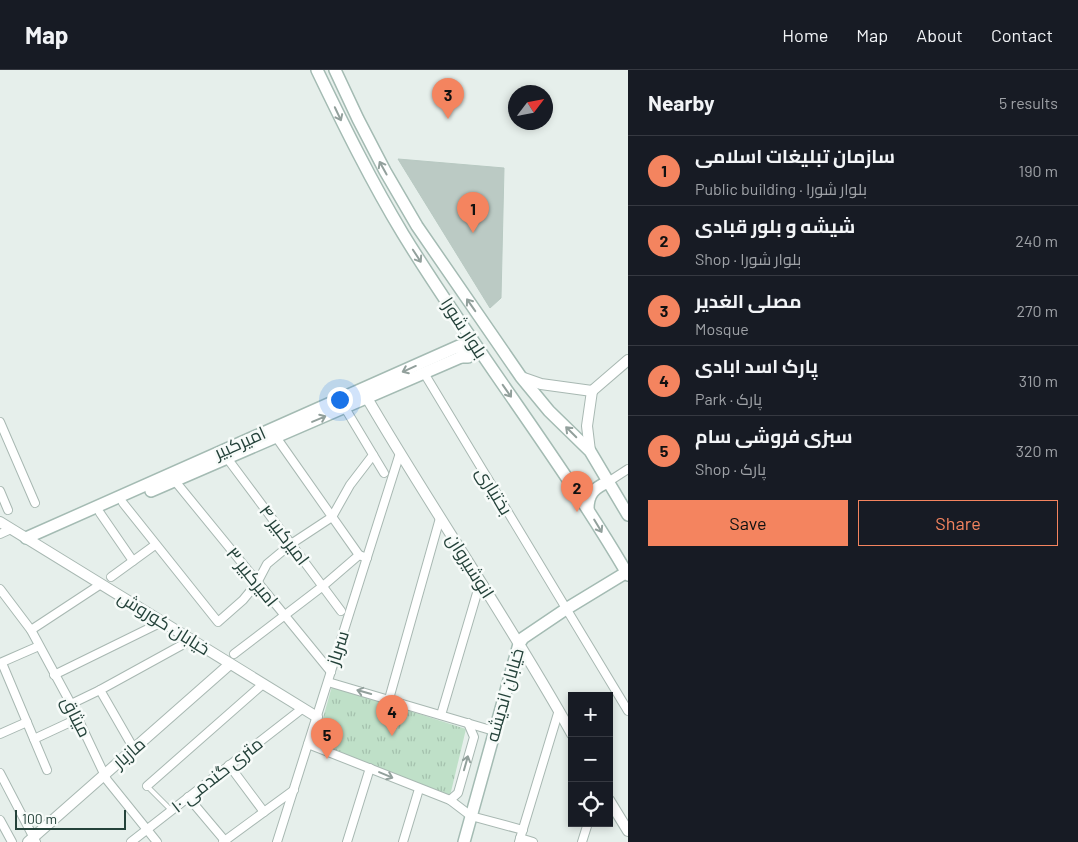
<!DOCTYPE html>
<html lang="en">
<head>
<meta charset="utf-8">
<style>
	body { margin:0; font-family:Barlow,Cairo,sans-serif; background:#20242c; color:#f1f3f6 }
	.controls { position:absolute; right:15px; bottom:15px; display:grid; overflow:hidden; border-radius:0px; box-shadow:0 2px 8px #0003 }
	.controls button { width:45px; height:45px; display:grid; place-items:center; padding:0; border:0; border-bottom:1px solid #363941; background:#171b24; color:#f1f3f6; font:25px sans-serif }
	.compass { position:absolute; left:508px; top:15px; width:45px; height:45px; border-radius:50%; background:#171b24; box-shadow:0 2px 8px #0003; rotate:58deg }
	.scale { position:absolute; left:15px; bottom:12px; width:111px; box-sizing:border-box; padding-left:5px; border:2px solid #24423a; border-top:0; font-size:14px; line-height:18px; white-space:nowrap; color:#24423a; -webkit-text-stroke:4px #f7fbf9; paint-order:stroke }
	.you { position:absolute; left:339px; top:329px; width:18px; height:18px; margin:-12px; border:4px solid #fff; border-radius:50%; background:#1a73e8; box-shadow:0 0 0 8px #1a73e833 }
	.badge { display:grid; place-items:center; width:32px; height:32px; border-radius:50%; background:#f4845f; color:#111; font-size:16px; font-weight:700 }
	.pin { position:absolute; translate:-50% -41px; filter:drop-shadow(0 1px 2px #0008) }
	.pin::after { content:''; position:absolute; top:26px; width:18px; height:15px; background:inherit; clip-path:polygon(0 0,100% 0,50% 100%) }
	.list { margin:0; padding:0; list-style:none }
	h2 { display:flex; justify-content:space-between; align-items:center; height:65px; margin:0; padding:0 20px; font-size:21px }
	h2 small { font-size:16px; font-weight:400; color:#9ea1a6 }
	.list li { display:grid; grid-template-columns:32px 1fr auto; gap:15px; align-items:center; box-sizing:border-box; height:70px; padding:0 20px; border-top:1px solid #363941 }
	.list b { display:block; font-size:19px; white-space:nowrap }
	.list p { margin:0; font-size:16px; white-space:nowrap; color:#9ea1a6 }
	.list em { font-size:16px; font-style:normal; color:#9ea1a6 }
	.actions { display:flex; gap:10px; padding:15px 20px }
	.actions a { flex:1; padding:11px 0; border:1px solid #f4845f; border-radius:0px; text-align:center; font-size:18px; color:#f4845f }
	.actions .main { background:#f4845f; color:#111 }
	.icon { flex:none; width:28px; height:28px; fill:none; stroke:currentColor; stroke-width:2; stroke-linecap:round; stroke-linejoin:round }
	.map { position:relative; flex:none; width:628px; height:772px; overflow:hidden }
	header { display:flex; align-items:center; gap:30px; box-sizing:border-box; height:70px; padding:0 25px; background:#171b24; border-bottom:1px solid #363941 }
	header strong { font-size:24px }
	nav { display:flex; gap:28px; margin-inline-start:auto; font-size:18px }
	main { display:flex }
	aside { flex:1; background:#171b24 }
	.map>svg:first-child { display:block }
	.park { fill:url(#park-tufts) }
	.building { fill:#bbcac4; stroke:#b8c9c2 }
	.lines { fill:none; stroke-linecap:round; stroke-linejoin:round }
	.service-casing { stroke:#a8b8b2; stroke-width:6 }
	.minor-casing { stroke:#a8b8b2; stroke-width:10 }
	.tertiary-casing { stroke:#a8b8b2; stroke-width:12 }
	.secondary-casing { stroke:#a4bbb3; stroke-width:14 }
	.service { stroke:#fff; stroke-width:4 }
	.minor { stroke:#fff; stroke-width:8 }
	.tertiary { stroke:#fff; stroke-width:10 }
	.secondary { stroke:#fff; stroke-width:11 }
	.oneway { stroke:#92a09c }
	.labels { text-anchor:middle; stroke-width:5; stroke-linejoin:round; paint-order:stroke }
	.street-label { font-size:18px; fill:#24423a; stroke:#f7fbf9 }
</style>
</head>
<body>
<header>
<strong>Map</strong>
<nav><a>Home</a><a>Map</a><a>About</a><a>Contact</a></nav>
</header>
<main>
<div class="map">
<svg width="628" height="772" viewBox="0 0 628 772">
	<defs>
		<pattern id="park-tufts" width="24" height="20" patternUnits="userSpaceOnUse" patternTransform="scale(1.25)"><rect width="24" height="20" fill="#bfe0c8"/><path d="M3 7l-1-3M5 7V3M7 7l1-3M15 17l-1-3M17 17v-4M19 17l1-3" fill="none" stroke="#a4c1ad"/></pattern>
	</defs>
	<rect width="100%" height="100%" fill="#e6efeb"/>
	<!-- park -->
	<polygon class="park" points="332,616 466,659 450,726 316,673"/>
	<!-- building -->
	<polygon class="building" points="398,89 504,98 501,228 490,238"/>
	<g class="lines">
		<defs>
			<polyline id="service" points="147,716 171,740"/>
			<g id="minor">
				<polyline points="424,303 628,641"/>
				<polyline points="345,338 384,403"/>
				<polyline points="0,352 35,433"/>
				<polyline points="276,367 359,485"/>
				<polyline points="227,388 341,541"/>
				<polyline points="175,411 331,602"/>
				<polyline points="608,412 628,399"/>
				<polyline points="0,421 8,440"/>
				<polyline points="123,433 218,552 243,530 257,513 267,494 291,474 332,447 350,415 373,385"/>
				<polyline points="100,443 133,491"/>
				<polyline points="0,464 11,459"/>
				<polyline points="111,507 155,475"/>
				<polyline points="0,519 31,560 71,634 107,710 157,772"/>
				<polyline points="31,560 101,514"/>
				<polyline points="234,584 323,516 359,485 367,488"/>
				<polyline points="0,593 39,576"/>
				<polyline points="2,593 47,700"/>
				<polyline points="54,605 162,552"/>
				<polyline points="328,612 494,661"/>
				<polyline points="389,629 440,448"/>
				<polyline points="71,634 100,620"/>
				<polyline points="441,645 480,513"/>
				<polyline points="0,664 27,652"/>
				<polyline points="34,669 77,649"/>
				<polyline points="308,674 450,730 471,746 523,760"/>
				<polyline points="134,679 100,620 191,570"/>
				<polyline points="229,695 264,742"/>
				<polyline points="0,703 36,772"/>
				<polyline points="147,716 263,614"/>
				<polyline points="188,727 226,772"/>
				<polyline points="450,730 458,723 474,667 468,653"/>
				<polyline points="0,750 12,772"/>
				<polyline points="520,768 533,772"/>
				<polyline points="131,772 303,638"/>
				<polyline points="223,772 294,720"/>
				<polyline points="277,772 400,383"/>
				<polyline points="347,772 370,698"/>
				<polyline points="403,772 419,719"/>
				<polyline points="519,772 559,640"/>
				<polyline points="582,772 588,753"/>
			</g>
			<g id="tertiary">
				<polyline points="521,307 541,314 592,321"/>
				<polyline points="592,321 628,290"/>
				<path d="M367,328C433,441 508,549 572,664"/>
				<polyline points="590,381 587,356 592,321"/>
				<polyline points="0,452 317,647"/>
				<polyline points="609,730 628,761"/>
				<polyline points="28,772 230,594"/>
			</g>
			<g id="secondary">
				<path d="M317,0C344,56 371,111 403,164C474,280 559,387 628,505"/>
				<polyline points="335,0 358,49 385,101 417,156 521,307 549,341 590,381 628,445"/>
				<polyline points="151,421 461,287 468,287"/>
				<path d="M588,439C588,424 594,418 608,412"/>
				<polyline points="26,468 459,276 462,276 466,281 465,284 461,287"/>
				<polyline points="464,772 519,574 523,568 566,539 627,502"/>
			</g>
		</defs>
		<!-- service casing -->
		<use href="#service" class="service-casing"/>
		<!-- minor casing -->
		<use href="#minor" class="minor-casing"/>
		<!-- tertiary casing -->
		<use href="#tertiary" class="tertiary-casing"/>
		<!-- secondary casing -->
		<use href="#secondary" class="secondary-casing"/>
		<!-- service -->
		<use href="#service" class="service"/>
		<!-- minor -->
		<use href="#minor" class="minor"/>
		<!-- tertiary -->
		<use href="#tertiary" class="tertiary"/>
		<!-- secondary -->
		<use href="#secondary" class="secondary"/>
	</g>
	<!-- one-way arrows -->
	<defs><path id="oneway-shaft" d="M-6 0H5M1.5-3L5.5 0L1.5 3" fill="none" stroke-width="1.6" stroke-linecap="round" stroke-linejoin="round" transform="scale(1.25)"/></defs>
	<g class="oneway">
		<use href="#oneway-shaft" transform="translate(338 44) rotate(65)"/>
		<use href="#oneway-shaft" transform="translate(383 98) rotate(-119)"/>
		<use href="#oneway-shaft" transform="translate(417 186) rotate(57)"/>
		<use href="#oneway-shaft" transform="translate(471 235) rotate(-125)"/>
		<use href="#oneway-shaft" transform="translate(409 299) rotate(156)"/>
		<use href="#oneway-shaft" transform="translate(507 321) rotate(55)"/>
		<use href="#oneway-shaft" transform="translate(319 349) rotate(-23)"/>
		<use href="#oneway-shaft" transform="translate(571 362) rotate(-135)"/>
		<use href="#oneway-shaft" transform="translate(598 456) rotate(59)"/>
		<use href="#oneway-shaft" transform="translate(364 622) rotate(-164)"/>
		<use href="#oneway-shaft" transform="translate(466 693) rotate(-74)"/>
		<use href="#oneway-shaft" transform="translate(386 705) rotate(23)"/>
	</g>
	<g class="labels">
		<!-- street labels -->
		<g class="street-label">
			<text transform="translate(464 258) rotate(57)" y="6">بلوار شورا</text>
			<text transform="translate(240 373) rotate(-24)" y="6">امیرکبیر</text>
			<text transform="translate(494 421) rotate(59)" y="6">بختیاری</text>
			<text transform="translate(284 465) rotate(53)" y="6">امیرکبیر ۴</text>
			<text transform="translate(470 496) rotate(58)" y="6">انوشیروان</text>
			<text transform="translate(252 507) rotate(51)" y="6">امیرکبیر ۳</text>
			<text transform="translate(164 553) rotate(32)" y="6">خیابان کوروش</text>
			<text transform="translate(338 578) rotate(-72)" y="6">سرباز</text>
			<text transform="translate(505 625) rotate(-74)" y="6">خیابان اندیشه</text>
			<text transform="translate(76 647) rotate(63)" y="6">میثاق</text>
			<text transform="translate(129 683) rotate(-41)" y="6">مازیار</text>
			<text transform="translate(217 705) rotate(-38)" y="6">۱۰ متری گندمی</text>
		</g>
	</g>
</svg>
<div class="controls">
<button>+</button>
<button>−</button>
<button><svg class="icon" aria-label="locate" viewBox="0 0 24 24"><circle cx="12" cy="12" r="6"/><path d="M12 2v4M12 18v4M2 12h4M18 12h4"/></svg></button>
</div>
<svg class="compass" viewBox="-18 -18 36 36"><path d="M0-13l5 13h-10z" fill="#e53935"/><path d="M0 13l5-13h-10z" fill="#9ea1a6"/></svg>
<div class="scale">100 m</div>
<div class="you"></div>
<div class="pin badge" style="left:473px;top:163px">1</div>
<div class="pin badge" style="left:577px;top:442px">2</div>
<div class="pin badge" style="left:448px;top:49px">3</div>
<div class="pin badge" style="left:392px;top:666px">4</div>
<div class="pin badge" style="left:327px;top:689px">5</div>
</div>
<aside>
<h2>Nearby<small>5 results</small></h2>
<ul class="list">
<li><span class="badge">1</span><div><b>سازمان تبلیغات اسلامی</b><p>Public building · بلوار شورا</p></div><em>190 m</em></li>
<li><span class="badge">2</span><div><b>شیشه و بلور قبادی</b><p>Shop · بلوار شورا</p></div><em>240 m</em></li>
<li><span class="badge">3</span><div><b>مصلی الغدیر</b><p>Mosque</p></div><em>270 m</em></li>
<li><span class="badge">4</span><div><b>پارک اسد ابادی</b><p>Park · پارک</p></div><em>310 m</em></li>
<li><span class="badge">5</span><div><b>سبزی فروشی سام</b><p>Shop · پارک</p></div><em>320 m</em></li>
</ul>
<div class="actions"><a class="main">Save</a><a>Share</a></div>
</aside>
</main>
</body>
</html>
